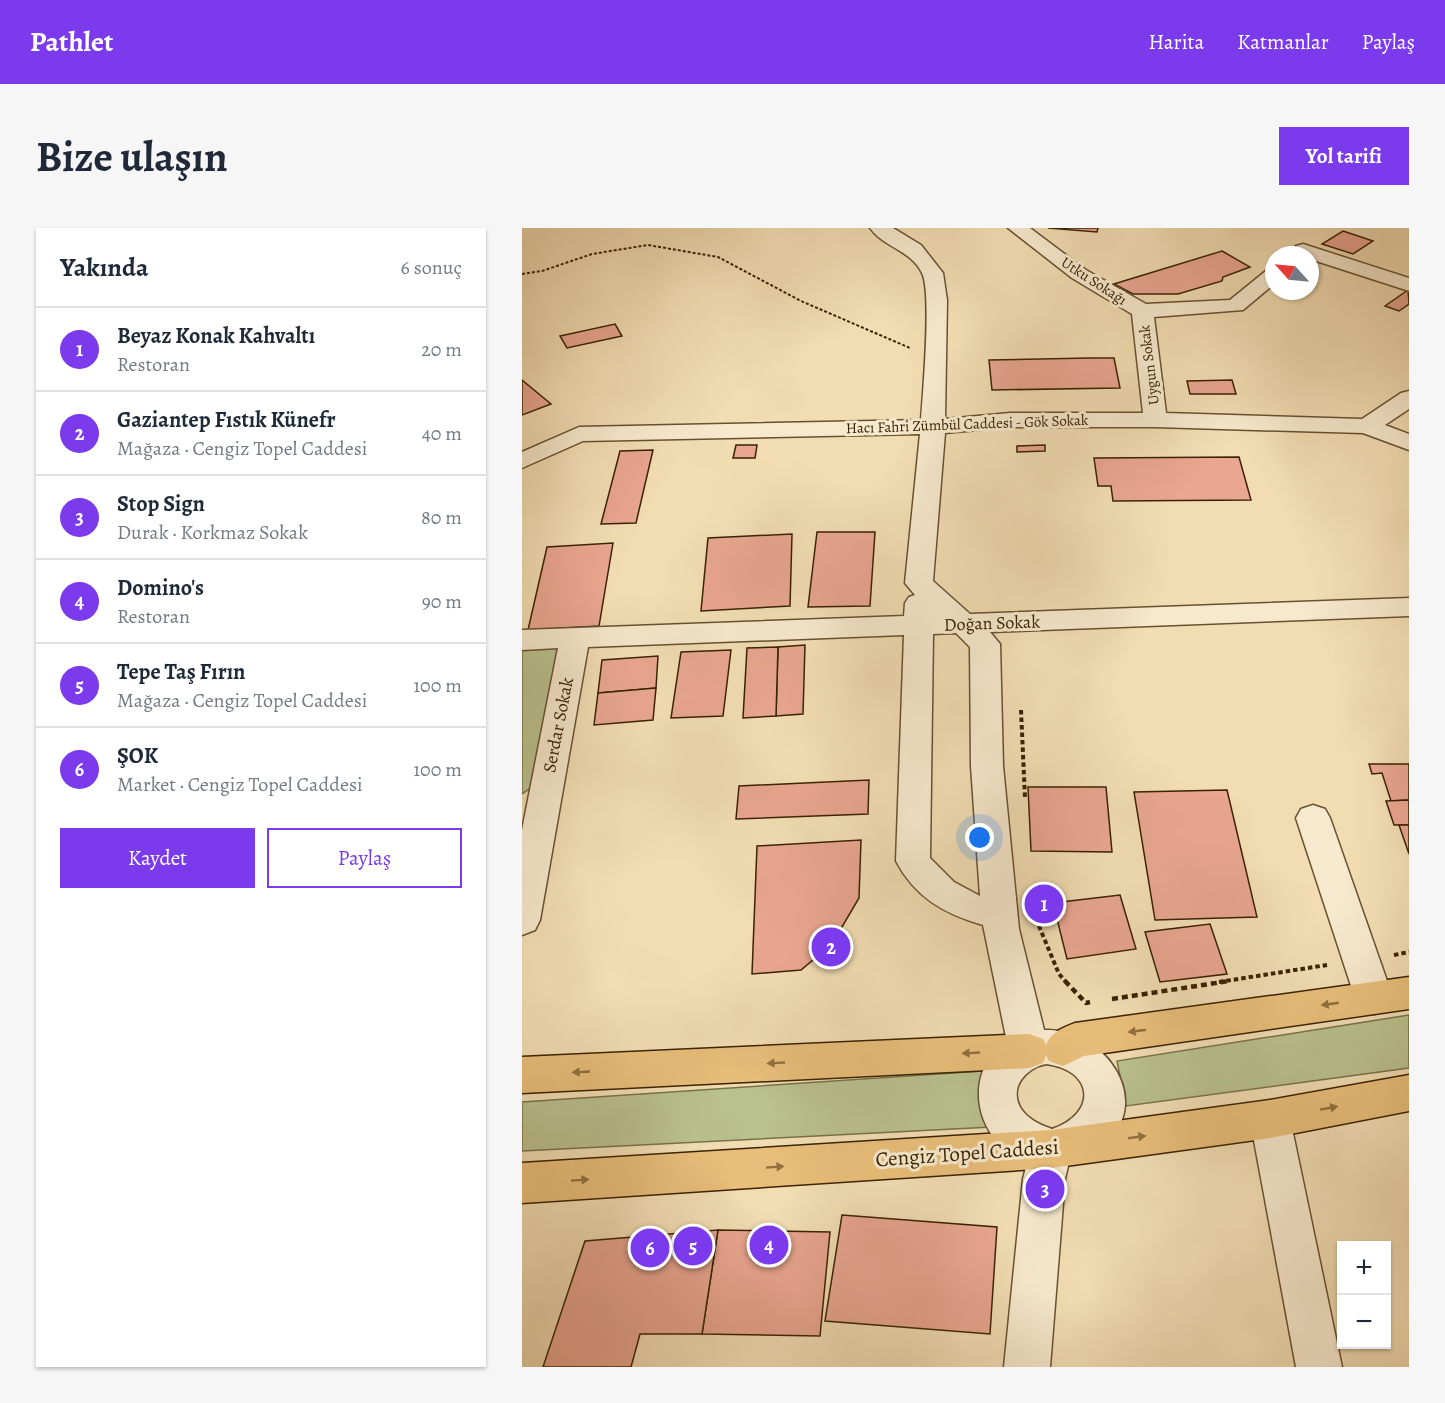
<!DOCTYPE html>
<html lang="tr">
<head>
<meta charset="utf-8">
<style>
	body { margin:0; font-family:Alegreya,serif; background:#f6f6f7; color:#1f2937 }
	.controls { position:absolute; right:18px; bottom:18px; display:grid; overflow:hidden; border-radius:0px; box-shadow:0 2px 4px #0004 }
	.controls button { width:54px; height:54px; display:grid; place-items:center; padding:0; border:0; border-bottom:2px solid #e0e1e3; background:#fff; color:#1f2937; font:30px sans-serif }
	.compass { position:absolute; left:743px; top:18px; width:54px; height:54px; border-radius:50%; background:#fff; box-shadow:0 2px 4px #0004; rotate:297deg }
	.you { position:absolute; left:458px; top:610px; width:21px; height:21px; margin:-15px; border:4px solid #fff; border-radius:50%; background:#1a73e8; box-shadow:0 0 0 9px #1a73e833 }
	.badge { display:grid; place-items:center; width:39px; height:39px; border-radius:50%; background:#7c3aed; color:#fff; font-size:20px; font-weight:700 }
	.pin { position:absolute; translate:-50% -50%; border:3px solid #fff; box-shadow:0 2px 6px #0006 }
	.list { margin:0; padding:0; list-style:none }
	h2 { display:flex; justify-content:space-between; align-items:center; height:78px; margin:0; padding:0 24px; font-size:26px }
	h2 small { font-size:20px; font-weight:400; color:#747a83 }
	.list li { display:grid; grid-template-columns:39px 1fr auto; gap:18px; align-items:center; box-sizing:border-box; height:84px; padding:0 24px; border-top:2px solid #e0e1e3 }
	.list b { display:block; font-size:22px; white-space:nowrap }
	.list p { margin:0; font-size:20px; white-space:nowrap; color:#747a83 }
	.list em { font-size:20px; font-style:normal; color:#747a83 }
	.actions { display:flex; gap:12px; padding:18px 24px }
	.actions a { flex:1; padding:14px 0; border:2px solid #7c3aed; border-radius:0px; text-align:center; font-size:21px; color:#7c3aed }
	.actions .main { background:#7c3aed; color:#fff }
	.map { position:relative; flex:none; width:887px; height:1139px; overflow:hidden; border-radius:0px }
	header { display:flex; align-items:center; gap:36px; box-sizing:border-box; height:84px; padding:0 30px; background:#7c3aed; color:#fff }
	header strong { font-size:28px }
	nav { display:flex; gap:33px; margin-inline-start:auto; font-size:21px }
	.intro { display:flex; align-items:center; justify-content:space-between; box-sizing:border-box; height:144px; padding:0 36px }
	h1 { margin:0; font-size:42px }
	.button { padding:15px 27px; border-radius:0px; background:#7c3aed; color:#fff; font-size:21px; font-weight:700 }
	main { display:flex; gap:36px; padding:0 36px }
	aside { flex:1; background:#fff; border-radius:0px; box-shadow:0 2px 4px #0004 }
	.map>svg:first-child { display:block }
	.green { fill:#b9c18e; stroke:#7a7249; stroke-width:1.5 }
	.building { fill:#e9a690; stroke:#3a2204; stroke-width:1.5 }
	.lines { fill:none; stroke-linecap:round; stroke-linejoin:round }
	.minor-casing { stroke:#685130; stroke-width:3 }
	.major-casing { stroke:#3a2204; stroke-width:3 }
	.path-far2 { stroke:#3a2204; stroke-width:2; stroke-dasharray:3 2; stroke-linecap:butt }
	.path-far1 { stroke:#3a2204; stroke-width:4; stroke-dasharray:4.5 3; stroke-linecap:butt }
	.path { stroke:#3a2204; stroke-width:4.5; stroke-dasharray:6 4; stroke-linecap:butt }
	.minor { fill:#f7e9ce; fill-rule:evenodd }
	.major { fill:#e9be7a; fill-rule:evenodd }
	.oneway { fill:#92703f }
	.labels { text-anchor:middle; stroke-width:6; stroke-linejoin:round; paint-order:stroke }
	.far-street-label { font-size:15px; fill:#3a2204; stroke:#f7e9ce }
	.street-label { font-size:18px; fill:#3a2204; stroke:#f7e9ce }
	.near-street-label { font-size:21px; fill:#3a2204; stroke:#f7e9ce }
</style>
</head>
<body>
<header>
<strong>Pathlet</strong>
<nav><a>Harita</a><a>Katmanlar</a><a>Paylaş</a></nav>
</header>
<div class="intro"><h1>Bize ulaşın</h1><a class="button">Yol tarifi</a></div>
<main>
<aside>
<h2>Yakında<small>6 sonuç</small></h2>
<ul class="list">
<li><span class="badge">1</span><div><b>Beyaz Konak Kahvaltı</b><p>Restoran</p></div><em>20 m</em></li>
<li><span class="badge">2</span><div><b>Gaziantep Fıstık Künefr</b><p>Mağaza · Cengiz Topel Caddesi</p></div><em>40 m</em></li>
<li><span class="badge">3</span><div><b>Stop Sign</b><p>Durak · Korkmaz Sokak</p></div><em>80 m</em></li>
<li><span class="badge">4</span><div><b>Domino's</b><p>Restoran</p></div><em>90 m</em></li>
<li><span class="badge">5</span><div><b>Tepe Taş Fırın</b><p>Mağaza · Cengiz Topel Caddesi</p></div><em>100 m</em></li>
<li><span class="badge">6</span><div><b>ŞOK</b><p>Market · Cengiz Topel Caddesi</p></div><em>100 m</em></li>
</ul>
<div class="actions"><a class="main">Kaydet</a><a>Paylaş</a></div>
</aside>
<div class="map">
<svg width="887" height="1139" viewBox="0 0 887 1139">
	<rect width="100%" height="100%" fill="#f2ddb3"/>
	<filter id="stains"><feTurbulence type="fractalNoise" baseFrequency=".00333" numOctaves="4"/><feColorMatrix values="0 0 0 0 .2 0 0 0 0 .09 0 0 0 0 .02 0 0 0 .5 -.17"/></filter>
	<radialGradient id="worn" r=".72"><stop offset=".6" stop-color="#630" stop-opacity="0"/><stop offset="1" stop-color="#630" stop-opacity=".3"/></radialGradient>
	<!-- green -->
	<g class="green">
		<polygon points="36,419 42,424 14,556 0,566 0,421"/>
		<polygon points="887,787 887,840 604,878 595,833"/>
		<polygon points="461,843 470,899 0,923 0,874"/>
	</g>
	<!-- building -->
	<g class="building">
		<polygon points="526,0 576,0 575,4"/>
		<polygon points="821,3 851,13 831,26 800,16"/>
		<polygon points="700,23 728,39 701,49 700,53 656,66 611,66 592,56"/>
		<polygon points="886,62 887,76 877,83 863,78"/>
		<polygon points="93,96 100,108 45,120 38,108"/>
		<polygon points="567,130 592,130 598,160 470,162 467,132"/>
		<polygon points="0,152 29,176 0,187"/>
		<polygon points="710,152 714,166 668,166 665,153"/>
		<polygon points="214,217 235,217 233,230 211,230"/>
		<polygon points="523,217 523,223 495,224 495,218"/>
		<polygon points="131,222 114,295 79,296 98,223"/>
		<polygon points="717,229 729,272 591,273 589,258 576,258 572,230"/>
		<polygon points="295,304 353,304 348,378 286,379"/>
		<polygon points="270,306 268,378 179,383 186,310"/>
		<polygon points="91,315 77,398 6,402 25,319"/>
		<polygon points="283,417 281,486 254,488 256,419"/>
		<polygon points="256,419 254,488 221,490 225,420"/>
		<polygon points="209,422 201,488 149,490 159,424"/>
		<polygon points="136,428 134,460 76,465 80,432"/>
		<polygon points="134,460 131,492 72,497 76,465"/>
		<polygon points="847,536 887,536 887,572 869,573 860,545 850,546"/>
		<polygon points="347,552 346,586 214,591 217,558"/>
		<polygon points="506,559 584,559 590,624 509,623"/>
		<polygon points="705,562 735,689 633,692 612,564"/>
		<polygon points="887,572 887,597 872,597 864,573"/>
		<polygon points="877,597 887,597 887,626"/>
		<polygon points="339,612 337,670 310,716 279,742 230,746 235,618"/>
		<polygon points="598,667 614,721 545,731 531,675"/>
		<polygon points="688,696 705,746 638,754 623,704"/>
		<polygon points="320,987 475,999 468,1106 303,1093"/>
		<polygon points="196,1002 308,1004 298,1108 180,1106"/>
		<polygon points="196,1002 180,1106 118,1106 109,1139 21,1139 63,1013"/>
	</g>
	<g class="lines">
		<defs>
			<g id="minor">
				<path d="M348,0H371L399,17L421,45L425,72L423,191L488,185H621L610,86L550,50L486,0H508L564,42L624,76L708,72L745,42L752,40V56L721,82L632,89L644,185L840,191L879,165L887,163V181L863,197L887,206V222L841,205L633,199H488L423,205L411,353L448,386L887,370V388L468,404L478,416L481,538L497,701L522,802C579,799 633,869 584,915C573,925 560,930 547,934L543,951L528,1139H482L501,951L506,931C496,927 485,923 477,915C449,888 449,835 485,814L461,697C422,686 393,669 374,633L382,407L66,419L18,692L13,702L0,707V602L36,420L0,422V402L382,388L383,375L387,369L393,367L383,355L398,206L61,213L0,240V224L57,199L399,192C401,164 410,64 400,45C389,22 361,19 348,0ZM434,405L448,419L449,538L458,668L432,654L408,630L411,406ZM524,836C572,842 576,885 530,901C518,897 504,890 498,879C487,858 505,840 524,836Z"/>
				<polygon points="781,16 887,50 887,63 788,31 788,27 774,26 771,22 774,18"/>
				<polygon points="791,577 803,581 808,590 871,770 865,781 852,786 839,781 833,770 774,590 779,581"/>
				<polygon points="748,872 762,878 768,891 820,1139 774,1139 728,891 734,878"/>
			</g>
			<g id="major">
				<path d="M887,749V781L562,828L541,838L527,833L524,827L521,835L507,840L0,865V829L507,806L521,811L524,817C529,804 540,800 553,795Z"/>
				<polygon points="887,847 887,883 748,910 529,940 0,975 0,935 529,902 748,872"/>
			</g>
		</defs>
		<!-- minor casing -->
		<use href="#minor" class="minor-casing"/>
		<!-- major casing -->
		<use href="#major" class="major-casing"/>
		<!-- path-far2 -->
		<polyline class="path-far2" points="0,46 20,43 70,26 126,17 196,29 279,73 388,120"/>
		<!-- path-far1 -->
		<g class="path-far1">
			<polyline points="499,482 503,570"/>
			<polyline points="514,691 537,746 544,754"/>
			<polyline points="872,727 887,724"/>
			<polyline points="697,754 805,737"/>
		</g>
		<!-- path -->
		<g class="path">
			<polyline points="543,753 564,775 568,774"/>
			<polyline points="590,771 707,753"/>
		</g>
		<!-- minor -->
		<use href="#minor" class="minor"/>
		<!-- major -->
		<use href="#major" class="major"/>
	</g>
	<!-- one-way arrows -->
	<defs><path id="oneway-solid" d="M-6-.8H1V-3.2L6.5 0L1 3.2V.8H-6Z" transform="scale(1.5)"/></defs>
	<g class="oneway">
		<use href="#oneway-solid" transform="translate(808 776) rotate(172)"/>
		<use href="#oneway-solid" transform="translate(615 803) rotate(172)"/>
		<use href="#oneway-solid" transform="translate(449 825) rotate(177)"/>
		<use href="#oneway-solid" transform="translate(254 835) rotate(177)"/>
		<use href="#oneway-solid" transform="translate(59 844) rotate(177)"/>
		<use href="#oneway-solid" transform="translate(807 880) rotate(-10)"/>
		<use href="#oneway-solid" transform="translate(615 909) rotate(-8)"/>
		<use href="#oneway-solid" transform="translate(253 939) rotate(-4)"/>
		<use href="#oneway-solid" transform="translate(58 952) rotate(-4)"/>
	</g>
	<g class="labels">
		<!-- far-street labels -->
		<g class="far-street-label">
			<text transform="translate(572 53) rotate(33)" y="5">Utku Sokağı</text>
			<text transform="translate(627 137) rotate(-97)" y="5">Uygun Sokak</text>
			<text transform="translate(445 196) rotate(-2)" y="5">Hacı Fahri Zümbül Caddesi - Gök Sokak</text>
		</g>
		<!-- street labels -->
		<g class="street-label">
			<text transform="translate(470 395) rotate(-2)" y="6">Doğan Sokak</text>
			<text transform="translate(36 497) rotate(-79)" y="6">Serdar Sokak</text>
		</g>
		<!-- near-street labels -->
		<g class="near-street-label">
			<text transform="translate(445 925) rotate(-4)" y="7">Cengiz Topel Caddesi</text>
		</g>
	</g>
	<rect width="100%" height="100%" filter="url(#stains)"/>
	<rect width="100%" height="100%" fill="url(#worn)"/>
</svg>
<div class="controls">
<button>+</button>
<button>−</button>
</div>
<svg class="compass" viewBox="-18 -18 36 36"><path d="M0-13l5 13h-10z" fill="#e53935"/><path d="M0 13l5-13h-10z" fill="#747a83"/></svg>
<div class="you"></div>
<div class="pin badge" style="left:522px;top:676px">1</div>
<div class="pin badge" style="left:309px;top:719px">2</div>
<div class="pin badge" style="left:523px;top:961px">3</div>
<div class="pin badge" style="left:247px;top:1017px">4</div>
<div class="pin badge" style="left:171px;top:1018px">5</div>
<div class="pin badge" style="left:128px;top:1020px">6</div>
</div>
</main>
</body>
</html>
